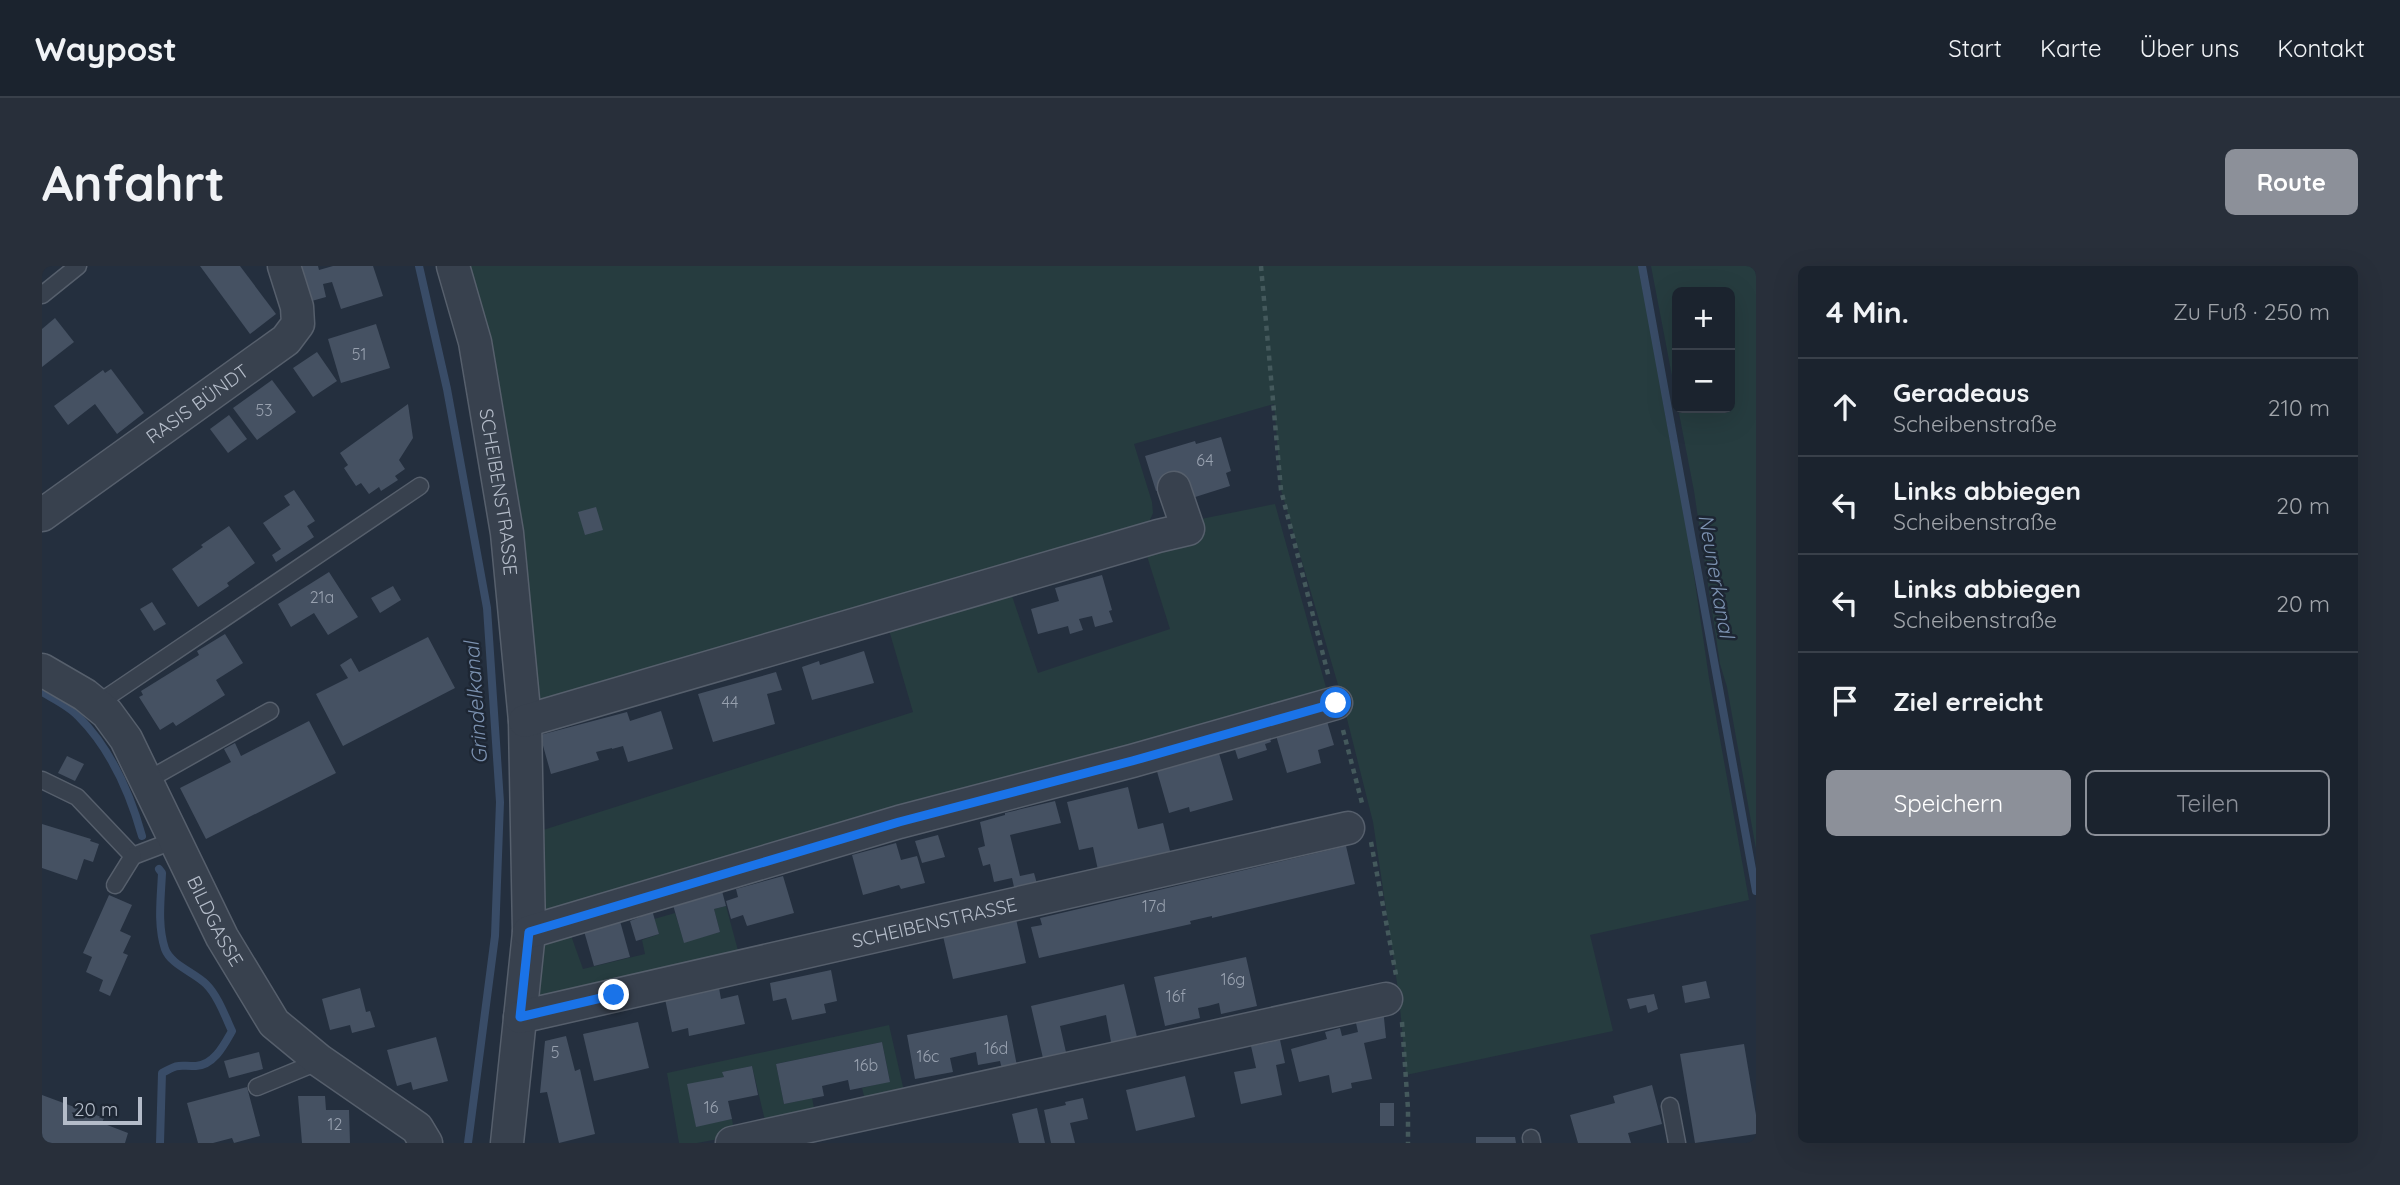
<!DOCTYPE html>
<html lang="de">
<head>
<meta charset="utf-8">
<style>
	body { margin:0; font-family:Quicksand,sans-serif; background:#282f3a; color:#f1f3f6 }
	.controls { position:absolute; right:21px; top:21px; display:grid; overflow:hidden; border-radius:10px; box-shadow:0 7px 28px #0002 }
	.controls button { width:63px; height:63px; display:grid; place-items:center; padding:0; border:0; border-bottom:2px solid #39404a; background:#1b232e; color:#f1f3f6; font:35px sans-serif }
	.scale { position:absolute; left:21px; bottom:18px; width:79px; box-sizing:border-box; padding-left:7px; border:4px solid #b4bcc9; border-top:0; font-size:19px; line-height:24px; white-space:nowrap; color:#b4bcc9; -webkit-text-stroke:5px #1d2633; paint-order:stroke }
	.stop { position:absolute; width:21px; height:21px; margin:-16px; border:5px solid #1a73e8; border-radius:50%; background:#fff }
	.stop.end { background:#1a73e8; border-color:#fff; box-shadow:0 2px 7px #0008 }
	.list { margin:0; padding:0; list-style:none }
	h2 { display:flex; justify-content:space-between; align-items:center; height:91px; margin:0; padding:0 28px; font-size:30px }
	h2 small { font-size:23px; font-weight:400; color:#a0a4aa }
	.list li { display:grid; grid-template-columns:46px 1fr auto; gap:21px; align-items:center; box-sizing:border-box; height:98px; padding:0 28px; border-top:2px solid #39404a }
	.list b { display:block; font-size:26px; white-space:nowrap }
	.list p { margin:0; font-size:23px; white-space:nowrap; color:#a0a4aa }
	.list em { font-size:23px; font-style:normal; color:#a0a4aa }
	.actions { display:flex; gap:14px; padding:21px 28px }
	.actions a { flex:1; padding:16px 0; border:2px solid #8c9099; border-radius:10px; text-align:center; font-size:24px; color:#8c9099 }
	.actions .main { background:#8c9099; color:#fff }
	.icon { flex:none; width:38px; height:38px; fill:none; stroke:currentColor; stroke-width:2; stroke-linecap:round; stroke-linejoin:round }
	.map { position:relative; flex:none; width:1714px; height:877px; overflow:hidden; border-radius:10px }
	header { display:flex; align-items:center; gap:42px; box-sizing:border-box; height:98px; padding:0 35px; background:#1b232e; border-bottom:2px solid #39404a }
	header strong { font-size:33px }
	nav { display:flex; gap:38px; margin-inline-start:auto; font-size:24px }
	.intro { display:flex; align-items:center; justify-content:space-between; box-sizing:border-box; height:168px; padding:0 42px }
	h1 { margin:0; font-size:49px }
	.button { padding:18px 32px; border-radius:10px; background:#8c9099; color:#fff; font-size:24px; font-weight:700 }
	main { display:flex; gap:42px; padding:0 42px }
	aside { flex:1; background:#1b232e; border-radius:10px; box-shadow:0 7px 28px #0002 }
	.map>svg:first-child { display:block }
	.green { fill:#263c3f }
	.lines { fill:none; stroke-linecap:round; stroke-linejoin:round }
	.stream { stroke:#394c67; stroke-width:8 }
	.building { fill:#455162 }
	.lane-casing { stroke:#565f6c; stroke-width:19 }
	.street-casing { stroke:#565f6c; stroke-width:35 }
	.path { stroke:#44595c; stroke-width:4.5; stroke-dasharray:5 5; stroke-linecap:butt }
	.lane { stroke:#38414e; stroke-width:16 }
	.street { stroke:#38414e; stroke-width:32 }
	.route { stroke:#1a73e8; stroke-width:9 }
	.labels { text-anchor:middle; stroke-width:5; stroke-linejoin:round; paint-order:stroke }
	.number-label { font-size:16px; fill:#98a1af }
	.street-label { font-size:19px; fill:#b4bcc9; stroke:#1d2633 }
	.water-label { font-size:21px; font-style:italic; fill:#7c92b1; stroke:#1d2633 }
</style>
</head>
<body>
<header>
<strong>Waypost</strong>
<nav><a>Start</a><a>Karte</a><a>Über uns</a><a>Kontakt</a></nav>
</header>
<div class="intro"><h1>Anfahrt</h1><a class="button">Route</a></div>
<main>
<div class="map">
<svg width="1714" height="877" viewBox="0 0 1714 877">
	<rect width="100%" height="100%" fill="#242f3e"/>
	<!-- green -->
	<g class="green">
		<polygon points="411,0 1601,0 1634,187 1667,412 1707,634 1548,669 1571,765 1364,809 1357,730 1331,556 1299,429 1239,224 1232,138 1092,178 1110,236 1111,247 1105,261 483,455"/>
		<polygon points="1609,0 1714,0 1714,583 1685,421 1678,398 1652,225 1636,142 1688,142 1688,26 1635,26 1635,136"/>
		<polygon points="1233,238 1285,425 501,650 498,565 871,446 847,364 969,327 996,407 1128,363 1104,287 1162,269 1159,253"/>
		<polygon points="684,640 698,692 489,740 495,674 527,664 541,703 603,688 600,674 617,668 612,653 633,647 642,676 678,666 672,643"/>
		<polygon points="847,759 864,834 825,842 820,822 848,815 840,776 734,798 742,838 770,832 774,852 725,863 710,800 681,806 682,811 646,819 654,860 690,853 693,870 655,877 637,877 625,807"/>
	</g>
	<g class="lines">
		<!-- stream -->
		<g class="stream">
			<polyline points="377,0 405,123 445,342 458,536 453,670 426,877"/>
			<polyline points="1600,0 1714,625"/>
			<path d="M0,426C12,433 27,440 36,450C68,482 88,527 100,570"/>
			<path d="M117,603L120,607C119,631 115,659 123,683C129,699 152,706 164,718C176,730 183,750 190,765C182,779 172,799 154,800C135,800 138,797 120,807L118,877"/>
		</g>
	</g>
	<!-- building -->
	<g class="building">
		<polygon points="158,0 198,0 234,48 208,68"/>
		<polygon points="256,0 276,0 277,4 291,0 331,0 341,30 299,43 290,16 281,18 284,31 266,36"/>
		<polygon points="13,52 32,76 0,101 0,63"/>
		<polygon points="334,58 348,102 299,117 286,73"/>
		<polygon points="275,86 295,115 271,131 251,102"/>
		<polygon points="69,103 102,147 75,168 53,138 26,159 12,140 61,104 63,107"/>
		<polygon points="230,114 254,146 215,174 191,142"/>
		<polygon points="366,138 371,172 357,194 363,203 353,210 356,214 339,225 337,221 327,228 319,217 314,220 302,202 306,199 298,187"/>
		<polygon points="187,149 205,173 186,187 168,163"/>
		<polygon points="1179,171 1189,205 1184,207 1188,220 1150,232 1146,215 1114,225 1103,190 1153,175 1154,178"/>
		<polygon points="252,224 273,255 265,260 272,271 234,296 230,289 239,283 221,257 248,239 242,230"/>
		<polygon points="554,241 561,264 543,269 536,246"/>
		<polygon points="187,260 213,297 185,317 187,320 156,341 130,303 161,281 159,279"/>
		<polygon points="287,306 316,351 286,369 272,347 249,361 236,338"/>
		<polygon points="1060,309 1070,344 1067,345 1071,356 1053,361 1050,350 1037,353 1041,364 1028,368 1026,360 996,368 989,343 1017,335 1013,322"/>
		<polygon points="351,320 359,334 338,347 329,332"/>
		<polygon points="110,336 124,358 112,365 98,343"/>
		<polygon points="183,368 201,397 174,414 183,429 134,460 131,456 118,464 97,431 101,429 99,425 157,389 155,385"/>
		<polygon points="386,371 413,422 301,480 274,428 306,412 298,399 309,392 317,406"/>
		<polygon points="822,385 832,417 770,434 760,401 777,395 778,399"/>
		<polygon points="734,406 740,424 725,428 733,458 671,476 656,428"/>
		<polygon points="619,445 631,483 586,496 581,480 570,483 570,482 554,486 557,494 509,508 498,469 585,446 588,455"/>
		<polygon points="1284,452 1292,479 1276,484 1279,497 1245,507 1233,466"/>
		<polygon points="267,455 294,507 164,573 138,522 189,496 182,483 193,477 199,490"/>
		<polygon points="1226,467 1229,476 1223,478 1225,484 1196,493 1191,477"/>
		<polygon points="1176,484 1191,534 1148,546 1147,541 1127,547 1114,502"/>
		<polygon points="25,490 42,498 33,515 16,507"/>
		<polygon points="1086,521 1096,563 1121,557 1130,593 1056,604 1051,581 1037,584 1025,536"/>
		<polygon points="1013,535 1019,557 968,569 978,610 992,607 997,625 974,630 970,612 952,616 948,598 941,600 936,582 943,580 938,556 963,549 963,547"/>
		<polygon points="0,558 49,573 48,575 57,578 51,596 42,593 35,614 0,602"/>
		<polygon points="896,569 903,591 880,597 873,575"/>
		<polygon points="854,577 859,594 875,590 883,617 859,623 857,619 821,629 810,589"/>
		<polygon points="1304,580 1313,618 1170,652 1170,650 1148,655 1149,658 997,692 989,661 1000,659 998,652"/>
		<polygon points="741,610 752,647 705,660 701,649 689,653 684,635 696,631 694,623"/>
		<polygon points="680,625 684,640 672,643 678,666 642,677 631,639"/>
		<polygon points="67,629 90,639 78,665 89,670 81,687 86,689 68,730 57,725 61,714 44,706 50,691 41,687"/>
		<polygon points="610,644 617,668 594,675 588,655 598,651 597,648"/>
		<polygon points="974,653 984,697 911,713 901,670"/>
		<polygon points="578,655 588,691 552,700 542,665"/>
		<polygon points="1204,691 1215,740 1179,748 1177,737 1166,740 1156,742 1158,752 1123,760 1112,711"/>
		<polygon points="789,704 795,735 782,738 784,747 750,754 744,732 731,735 728,717"/>
		<polygon points="1664,715 1668,732 1643,737 1640,720"/>
		<polygon points="1082,718 1096,775 1070,781 1064,749 1018,760 1026,795 1003,801 989,740"/>
		<polygon points="318,722 324,746 328,745 333,761 310,767 308,759 288,764 280,733"/>
		<polygon points="677,722 679,733 696,729 703,758 647,770 646,762 630,766 623,733"/>
		<polygon points="1612,728 1616,743 1606,747 1604,739 1588,743 1585,733"/>
		<polygon points="1341,742 1344,772 1322,777 1330,813 1309,817 1310,822 1290,827 1287,809 1257,816 1249,783 1285,773 1283,766 1298,762 1300,770 1316,766 1312,748"/>
		<polygon points="965,749 975,800 960,803 958,795 936,799 934,786 908,792 911,806 873,813 865,769"/>
		<polygon points="596,756 607,802 552,815 541,768"/>
		<polygon points="524,770 533,805 538,803 553,868 517,877 505,826 498,827 503,775"/>
		<polygon points="394,771 406,815 371,824 369,816 355,820 345,784"/>
		<polygon points="1238,774 1243,797 1234,799 1240,829 1199,838 1192,806 1214,802 1209,780"/>
		<polygon points="840,776 848,816 808,824 806,814 780,820 782,830 742,838 734,798"/>
		<polygon points="1702,778 1714,849 1714,868 1653,877 1638,788"/>
		<polygon points="217,786 221,803 187,812 182,795"/>
		<polygon points="710,800 716,829 686,835 690,853 654,861 645,818 682,811 680,806"/>
		<polygon points="1143,810 1153,851 1094,865 1084,824"/>
		<polygon points="1610,819 1620,858 1586,867 1589,877 1536,877 1528,849 1573,837 1571,830"/>
		<polygon points="205,821 218,870 192,877 190,872 171,877 156,877 145,837"/>
		<polygon points="0,829 62,852 60,857 86,867 83,877 0,877"/>
		<polygon points="256,830 283,830 284,844 307,844 308,877 260,877"/>
		<polygon points="1041,832 1046,853 1028,857 1033,877 1009,877 1002,844 1024,839 1023,836"/>
		<rect x="1338" y="837" width="14" height="23"/>
		<polygon points="995,842 1003,877 977,877 970,848"/>
		<polygon points="1434,871 1473,871 1474,877 1434,877"/>
	</g>
	<g class="lines">
		<defs>
			<g id="lane">
				<polyline points="0,29 36,0"/>
				<polyline points="55,438 378,220"/>
				<polyline points="0,514 35,531 91,590 133,574"/>
				<polyline points="104,515 228,445"/>
				<polyline points="73,619 91,590"/>
				<polyline points="215,821 278,795"/>
				<polyline points="1628,840 1635,877"/>
				<polyline points="1489,872 1490,877"/>
			</g>
			<g id="street">
				<path id="s1" d="M411,0L433,76L465,267L483,455L487,666L465,877"/>
				<path id="s2" d="M0,249L244,74L256,58L255,41L242,0"/>
				<path id="s3" d="M0,404L43,429L65,447L84,473L180,671L232,757L278,795L375,862L384,877"/>
				<polyline points="483,455 1116,270 1146,263 1132,222"/>
				<polyline points="487,666 857,556 1090,495 1294,437"/>
				<path id="s4" d="M478,751L1306,562"/>
				<polyline points="690,877 1344,733"/>
			</g>
		</defs>
		<!-- lane casing -->
		<use href="#lane" class="lane-casing"/>
		<!-- street casing -->
		<use href="#street" class="street-casing"/>
		<!-- path -->
		<g class="path">
			<polyline points="1219,0 1239,224 1287,412"/>
			<polyline points="1301,464 1320,537"/>
			<polyline points="1329,576 1354,709"/>
			<polyline points="1360,756 1366,843 1366,877"/>
		</g>
		<!-- lane -->
		<use href="#lane" class="lane"/>
		<!-- street -->
		<use href="#street" class="street"/>
	</g>
	<g class="lines">
		<!-- route -->
		<polyline class="route" points="572,729 478,751 487,666 857,556 1090,495 1294,437"/>
	</g>
	<g class="labels">
		<!-- number labels -->
		<g class="number-label">
			<text x="317" y="94">51</text>
			<text x="222" y="150">53</text>
			<text x="1163" y="200">64</text>
			<text x="280" y="337">21a</text>
			<text x="688" y="442">44</text>
			<text x="1112" y="646">17d</text>
			<text x="1191" y="719">16g</text>
			<text x="1134" y="736">16f</text>
			<text x="954" y="788">16d</text>
			<text x="513" y="792">5</text>
			<text x="886" y="796">16c</text>
			<text x="824" y="805">16b</text>
			<text x="669" y="847">16</text>
			<text x="293" y="864">12</text>
		</g>
		<!-- street labels -->
		<g class="street-label">
			<text dy="7" stroke="none"><textPath href="#s2" startOffset="191">RASIS BÜNDT</textPath></text>
			<text dy="7" stroke="none"><textPath href="#s1" startOffset="231">SCHEIBENSTRASSE</textPath></text>
			<text dy="7" stroke="none"><textPath href="#s3" startOffset="313">BILDGASSE</textPath></text>
			<text dy="7" stroke="none"><textPath href="#s4" startOffset="425">SCHEIBENSTRASSE</textPath></text>
		</g>
		<!-- water labels -->
		<g class="water-label">
			<text transform="translate(1674 310) rotate(80)" y="7">Neunerkanal</text>
			<text transform="translate(434 437) rotate(-94)" y="7">Grindelkanal</text>
		</g>
	</g>
</svg>
<div class="controls">
<button>+</button>
<button>−</button>
</div>
<div class="scale">20 m</div>
<div class="stop" style="left:1294px;top:437px"></div>
<div class="stop end" style="left:572px;top:729px"></div>
</div>
<aside>
<h2>4 Min.<small>Zu Fuß · 250 m</small></h2>
<ul class="list">
<li><svg class="icon" aria-label="ahead" viewBox="0 0 24 24"><path d="M12 20V5M6 11l6-6 6 6"/></svg><div><b>Geradeaus</b><p>Scheibenstraße</p></div><em>210 m</em></li>
<li><svg class="icon" aria-label="left" viewBox="0 0 24 24"><path d="M17 20v-9H6M10 6l-5 5 5 5"/></svg><div><b>Links abbiegen</b><p>Scheibenstraße</p></div><em>20 m</em></li>
<li><svg class="icon" aria-label="left" viewBox="0 0 24 24"><path d="M17 20v-9H6M10 6l-5 5 5 5"/></svg><div><b>Links abbiegen</b><p>Scheibenstraße</p></div><em>20 m</em></li>
<li><svg class="icon" aria-label="arrive" viewBox="0 0 24 24"><path d="M6 21V4h12l-3 4 3 4H6"/></svg><div><b>Ziel erreicht</b></div></li>
</ul>
<div class="actions"><a class="main">Speichern</a><a>Teilen</a></div>
</aside>
</main>
</body>
</html>
